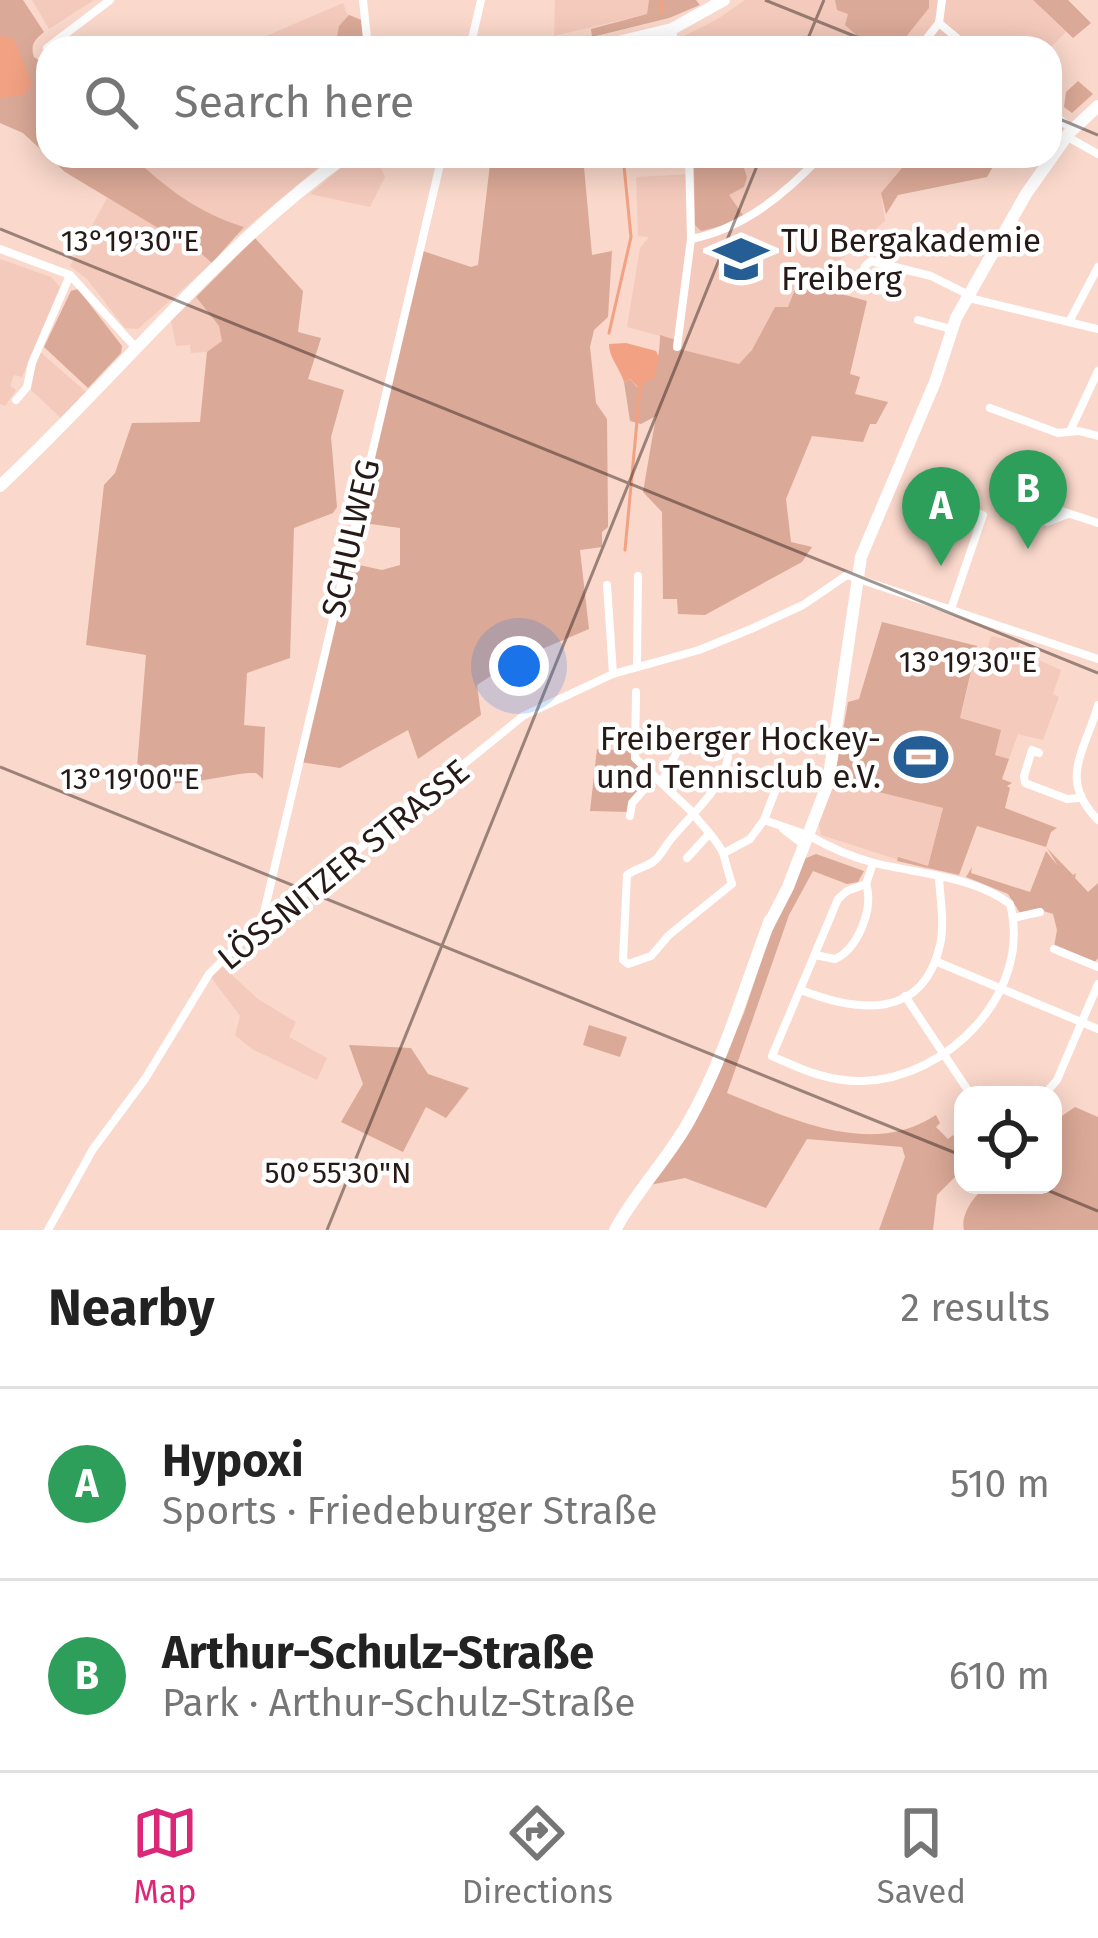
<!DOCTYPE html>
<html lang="en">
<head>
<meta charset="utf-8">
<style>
	body { margin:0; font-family:"Fira Sans",sans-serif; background:#f2f2f2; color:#222 }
	.controls { position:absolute; right:36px; bottom:36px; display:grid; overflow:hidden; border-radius:24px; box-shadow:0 6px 30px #0003 }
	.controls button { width:108px; height:108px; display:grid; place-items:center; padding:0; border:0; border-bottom:3px solid #e0e0e0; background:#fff; color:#222; font:60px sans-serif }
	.you { position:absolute; left:519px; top:666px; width:42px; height:42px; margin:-30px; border:9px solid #fff; border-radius:50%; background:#1a73e8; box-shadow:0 0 0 18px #1a73e833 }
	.badge { display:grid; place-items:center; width:78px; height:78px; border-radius:50%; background:#db2777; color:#fff; font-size:39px; font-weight:700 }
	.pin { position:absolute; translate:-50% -99px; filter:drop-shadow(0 3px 6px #0008) }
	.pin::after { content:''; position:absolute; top:63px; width:42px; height:36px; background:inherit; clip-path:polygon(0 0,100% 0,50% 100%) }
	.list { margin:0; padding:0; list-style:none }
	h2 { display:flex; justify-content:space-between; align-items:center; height:156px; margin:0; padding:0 48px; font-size:51px }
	h2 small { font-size:39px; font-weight:400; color:#767676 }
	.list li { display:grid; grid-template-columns:78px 1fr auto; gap:36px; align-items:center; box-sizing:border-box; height:192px; padding:0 48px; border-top:3px solid #e0e0e0 }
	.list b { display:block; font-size:45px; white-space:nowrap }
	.list p { margin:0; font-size:39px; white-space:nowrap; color:#767676 }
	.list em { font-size:39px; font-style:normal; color:#767676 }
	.icon { flex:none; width:66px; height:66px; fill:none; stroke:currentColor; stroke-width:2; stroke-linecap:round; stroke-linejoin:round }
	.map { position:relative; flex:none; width:1098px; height:1230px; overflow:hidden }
	.search { position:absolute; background:#fff; box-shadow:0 6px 30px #0003; left:36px; right:36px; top:36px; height:132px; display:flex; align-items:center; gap:30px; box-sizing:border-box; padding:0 42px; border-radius:36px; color:#767676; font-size:45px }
	.sheet { height:540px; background:#fff }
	nav { display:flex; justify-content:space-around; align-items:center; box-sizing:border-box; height:168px; border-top:3px solid #e0e0e0; background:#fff; font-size:33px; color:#767676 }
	nav a { display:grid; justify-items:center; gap:6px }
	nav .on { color:#db2777 }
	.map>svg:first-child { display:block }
	.built { fill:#f4cabc }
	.green { fill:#dba997 }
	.water { fill:#f2a183 }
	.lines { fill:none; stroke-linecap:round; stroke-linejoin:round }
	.stream { stroke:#f2a183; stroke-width:3 }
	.minor { stroke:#fff; stroke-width:8 }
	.major { stroke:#fff; stroke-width:12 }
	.ticks { fill:none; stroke:#261a16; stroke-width:3; stroke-opacity:0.45 }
	.labels { text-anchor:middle; stroke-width:9; stroke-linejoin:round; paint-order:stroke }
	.poi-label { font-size:33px; fill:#261a16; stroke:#fff; text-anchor:start }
	.street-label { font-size:33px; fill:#261a16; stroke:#fff }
	.ticks-label { font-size:30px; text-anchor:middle; fill:#261a16; stroke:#fff; stroke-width:9; stroke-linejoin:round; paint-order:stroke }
</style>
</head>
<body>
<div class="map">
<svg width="1098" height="1230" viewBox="0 0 1098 1230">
	<rect width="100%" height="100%" fill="#fad8cb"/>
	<!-- built -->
	<g class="built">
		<polygon points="32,0 94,0 49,29"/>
		<polygon points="555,0 649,0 647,14 554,36"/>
		<polygon points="745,0 1033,0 1066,32 1050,48 679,48 678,39 716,20"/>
		<polygon points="343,3 347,14 362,20 366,48 238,48"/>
		<polygon points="121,156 331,156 237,236 161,200"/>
		<polygon points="355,156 375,156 385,177 370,207 310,194"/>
		<polygon points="691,156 912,156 881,193 885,221 837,263 818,287 806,283 788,307 775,307 752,351 739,364 674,348 675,340 627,327 640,248 649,237 638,236 636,177 691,174"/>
		<polygon points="107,198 131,209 177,240 182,238 212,263 138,329 125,328 87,279 70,266"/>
		<polygon points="0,259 51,277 60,287 22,377 14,375 10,386 16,390 5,406 0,404"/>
		<polygon points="196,297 219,326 223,342 207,352 191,353 190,345 176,346 171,321"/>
		<polygon points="39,351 86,392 62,419 29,388"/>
		<polygon points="991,636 1020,642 1014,662 1027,664 1034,658 1061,670 1053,694 1059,697 1043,740 1018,734 1009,759 995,755 960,719 976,652 986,655"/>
		<polygon points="834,781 943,808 927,869 821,835 818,820"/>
		<polygon points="221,965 258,999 296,1022 289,1037 327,1058 317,1080 252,1049 235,1035 240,1016 210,976"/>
	</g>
	<!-- green -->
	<g class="green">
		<path d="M0,0H23L44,32C34,40 30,45 34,57L48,66V156H132C166,188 198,213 244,227L212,263L182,237L178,240L65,172L23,133L0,123Z"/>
		<polygon points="649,0 696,0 700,5 669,18 592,37 591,29 647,14"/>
		<polygon points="835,0 929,0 929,8 897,48 871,48 845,25 848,14 837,10"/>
		<polygon points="1033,0 1068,0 1091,23 1073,38"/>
		<polygon points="349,15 361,20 365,48 335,48 339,26"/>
		<polygon points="1078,81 1093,94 1072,113 1064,107 1066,92"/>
		<polygon points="491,156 583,156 592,255 612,251 608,317 594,330 590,347 596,403 607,419 608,517 608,527 602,532 602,547 580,550 589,629 514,661 477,685 481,715 418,759 408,730 340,768 300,762 346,562 382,570 400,565 400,528 356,522 420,250 471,267 478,265"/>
		<polygon points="714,156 740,156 747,177 744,187 729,195 743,215 721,226 701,231 695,225 694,168 714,165"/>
		<polygon points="912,156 981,156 994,165 987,177 898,195 886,214 881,193"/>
		<path d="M255,238L303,291L298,332L321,338L308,379L344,390L331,437L337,507L333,513L294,528L290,658L247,673L244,725L265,727L263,779L256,773H248C212,777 172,790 136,780L146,655L86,645L104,485L115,473L132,423L200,422L207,352L222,341L219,326L196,297Z"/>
		<path d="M798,282L867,301L850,374L860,377L855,394L888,402L876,424H870L863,442L812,436L786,499L791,542L812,547L802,562L705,615L678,614L677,599H663L662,512L643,492L656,416L641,424L630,421L624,382L630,379L637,387C656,374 660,357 660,335L676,340L675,348L739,364L752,350L775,307H788Z"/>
		<polygon points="78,289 122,346 121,353 88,388 44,347 71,291"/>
		<polygon points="882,622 977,646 960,718 1001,730 995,755 1009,759 1002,779 1012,783 1007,786 1010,788 1005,808 1057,828 1051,832 1046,847 977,826 959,875 897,861 898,857 928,866 943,808 834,781 848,702 859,699"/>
		<polygon points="597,749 632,751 654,778 632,803 631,812 590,811"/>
		<polygon points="1047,848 1073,875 1076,873 1075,878 1088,892 1098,883 1098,958 1093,964 1054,947 1057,930 1053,914 1037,909 1020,913 1008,894 966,877 972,867 971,873 1030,892 1046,851 1058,866"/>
		<path d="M816,854L864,871L858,882L847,884L813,871L789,915L727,1093C791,1119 871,1158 936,1115L940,1123L936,1127L948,1139L953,1135L963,1155V1169L937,1195L933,1230H879L905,1157L902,1147L807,1139L766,1208L685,1178L650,1185L717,1076L744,1013L773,926L804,859Z"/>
		<polygon points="589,1025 627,1037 620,1057 583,1045"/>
		<polygon points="349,1045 411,1048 428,1074 469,1088 446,1118 426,1107 403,1152 341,1122 363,1084"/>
		<path d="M1075,1107L1098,1117V1230H964C960,1215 975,1193 989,1185H1053V1122Z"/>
	</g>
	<!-- water -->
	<g class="water">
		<polygon points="0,36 14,39 32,84 24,95 0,98"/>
		<path d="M626,343L656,351L659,358L654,380H647L640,389L630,379L624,382C620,368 609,358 609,344Z"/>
	</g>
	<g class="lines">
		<!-- stream -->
		<g class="stream">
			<polyline points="661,0 662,13"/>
			<polyline points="609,333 631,237 623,156"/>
			<polyline points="625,550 640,389"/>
		</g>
		<!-- minor -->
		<g class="minor">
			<polyline points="363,0 368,48"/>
			<polyline points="942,0 939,23 969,48"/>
			<polyline points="672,29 675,48"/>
			<polyline points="47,48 110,0"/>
			<polyline points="470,48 481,0"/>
			<polyline points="919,48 939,23"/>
			<polyline points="1050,112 1072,129"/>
			<polyline points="1066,136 1098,154"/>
			<path d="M691,239C743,229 785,194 821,156"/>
			<polyline points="0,249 70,275 136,348"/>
			<polyline points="861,281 865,266 871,261 931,276 969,295"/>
			<polyline points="969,298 1098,329"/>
			<polyline points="918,320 951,329"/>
			<polyline points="1069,322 1098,267"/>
			<polyline points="677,347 691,239 689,156"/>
			<polyline points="16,400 27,387 32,363 70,275"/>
			<polyline points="990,408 1058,433 1079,431 1098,436"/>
			<polyline points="1070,431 1098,371"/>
			<polyline points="1068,514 1047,522 1042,512 1049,507 1098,523"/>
			<polyline points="607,585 613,674"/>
			<polyline points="951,609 983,515 952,504"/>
			<polyline points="637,664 638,576"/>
			<path d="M636,692L635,758L689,809C698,821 717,839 723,853C725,859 729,876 732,884L669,935L651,956L628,964L623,960L627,875C635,869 645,867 653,862C661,856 665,846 671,839C691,815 711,799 725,770L773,777L776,789L764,820L802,833"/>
			<path d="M1098,705C1084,754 1058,779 1098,820"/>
			<polyline points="1039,753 1032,750 1024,776 1025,783 1067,799 1079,798"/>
			<polyline points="725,770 728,757"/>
			<polyline points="662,781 681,744 680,733"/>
			<polyline points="630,816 632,803 654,778"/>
			<polyline points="783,829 799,841"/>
			<path d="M808,835C829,847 848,856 871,862C915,874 972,875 1010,904C1033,992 948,1079 862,1081C829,1082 801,1069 772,1056L838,899L847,891L866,884L873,863"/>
			<polyline points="724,853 750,839 764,820"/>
			<polyline points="687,858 708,835"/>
			<polyline points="1013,918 1040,912"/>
			<polyline points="262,921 442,156"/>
			<polyline points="1054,949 1098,967"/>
			<path d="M815,955L835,959C858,949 874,908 866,884"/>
			<polyline points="935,961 1098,1029"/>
			<path d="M801,990C857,1012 923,1021 940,945C945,923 940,899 939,877"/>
			<polyline points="905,996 971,1095"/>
			<polyline points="1044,1095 1057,1080 1098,984"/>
			<polyline points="48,1230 93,1149 145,1079 209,974 262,921 294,902 523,716 613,674 699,650 751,629 803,605 847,575 1098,659"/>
		</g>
		<!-- major -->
		<g class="major">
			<polyline points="593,48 672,29 724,0"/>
			<path d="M0,486C116,378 216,249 346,156"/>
			<polyline points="768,926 788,887 828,783 861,557 935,382 956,318 1026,194 1069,133 1098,106"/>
			<path d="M615,1230C636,1191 668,1159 689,1121C725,1057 744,988 770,920"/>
		</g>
	</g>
	<!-- ticks -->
	<path class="ticks" d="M765,0L884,48M804,48L824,0M1050,115L1098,135M0,229L1098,673M0,767L963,1156M1035,1185L1098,1211M327,1230L761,156"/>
	<!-- icons -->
	<defs>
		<symbol id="university-bare" viewBox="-9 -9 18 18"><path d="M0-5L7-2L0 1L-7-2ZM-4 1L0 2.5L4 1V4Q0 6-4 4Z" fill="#255d95" stroke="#fff" stroke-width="2.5" paint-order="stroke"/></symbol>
		<symbol id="stadium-bare" viewBox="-9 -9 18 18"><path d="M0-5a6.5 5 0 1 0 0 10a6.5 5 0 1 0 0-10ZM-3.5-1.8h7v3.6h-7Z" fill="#255d95" stroke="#fff" stroke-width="2.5" paint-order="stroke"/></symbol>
	</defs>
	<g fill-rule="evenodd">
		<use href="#university-bare" x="703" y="221" width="76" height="76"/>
		<use href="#stadium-bare" x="883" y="719" width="76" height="76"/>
	</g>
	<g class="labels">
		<!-- poi labels -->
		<g class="poi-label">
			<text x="781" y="252">TU Bergakademie<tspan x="781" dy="38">Freiberg</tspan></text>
			<text x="881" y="750" text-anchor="end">Freiberger Hockey-<tspan x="881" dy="38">und Tennisclub e.V.</tspan></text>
		</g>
		<!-- street labels -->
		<g class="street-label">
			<text transform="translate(350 538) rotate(-77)" y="12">SCHULWEG</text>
			<text transform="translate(343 864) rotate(-39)" y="12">LÖSSNITZER STRASSE</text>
		</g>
	</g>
	<g class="ticks-label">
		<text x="130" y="251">13°19'30"E</text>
		<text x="968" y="672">13°19'30"E</text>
		<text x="130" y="789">13°19'00"E</text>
		<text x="338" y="1183">50°55'30"N</text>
	</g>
</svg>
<div class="controls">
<button><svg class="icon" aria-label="locate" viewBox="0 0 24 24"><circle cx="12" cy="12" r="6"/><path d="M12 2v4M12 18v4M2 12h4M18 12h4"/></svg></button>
</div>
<div class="you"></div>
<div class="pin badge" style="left:941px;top:566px;background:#2e9e5b">A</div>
<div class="pin badge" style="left:1028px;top:549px;background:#2e9e5b">B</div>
<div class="search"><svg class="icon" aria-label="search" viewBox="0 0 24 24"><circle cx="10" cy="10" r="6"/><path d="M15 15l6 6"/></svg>Search here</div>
</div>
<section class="sheet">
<h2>Nearby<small>2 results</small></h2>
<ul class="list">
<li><span class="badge" style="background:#2e9e5b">A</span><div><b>Hypoxi</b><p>Sports · Friedeburger Straße</p></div><em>510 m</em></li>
<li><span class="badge" style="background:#2e9e5b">B</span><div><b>Arthur-Schulz-Straße</b><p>Park · Arthur-Schulz-Straße</p></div><em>610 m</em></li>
</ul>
</section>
<nav>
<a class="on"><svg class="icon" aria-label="map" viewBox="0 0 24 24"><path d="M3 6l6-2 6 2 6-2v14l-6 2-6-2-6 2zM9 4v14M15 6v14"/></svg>Map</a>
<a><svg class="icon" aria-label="directions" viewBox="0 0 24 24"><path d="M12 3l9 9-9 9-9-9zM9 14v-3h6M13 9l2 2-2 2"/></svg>Directions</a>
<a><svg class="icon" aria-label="saved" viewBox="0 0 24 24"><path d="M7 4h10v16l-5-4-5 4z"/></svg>Saved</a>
</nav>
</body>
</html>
